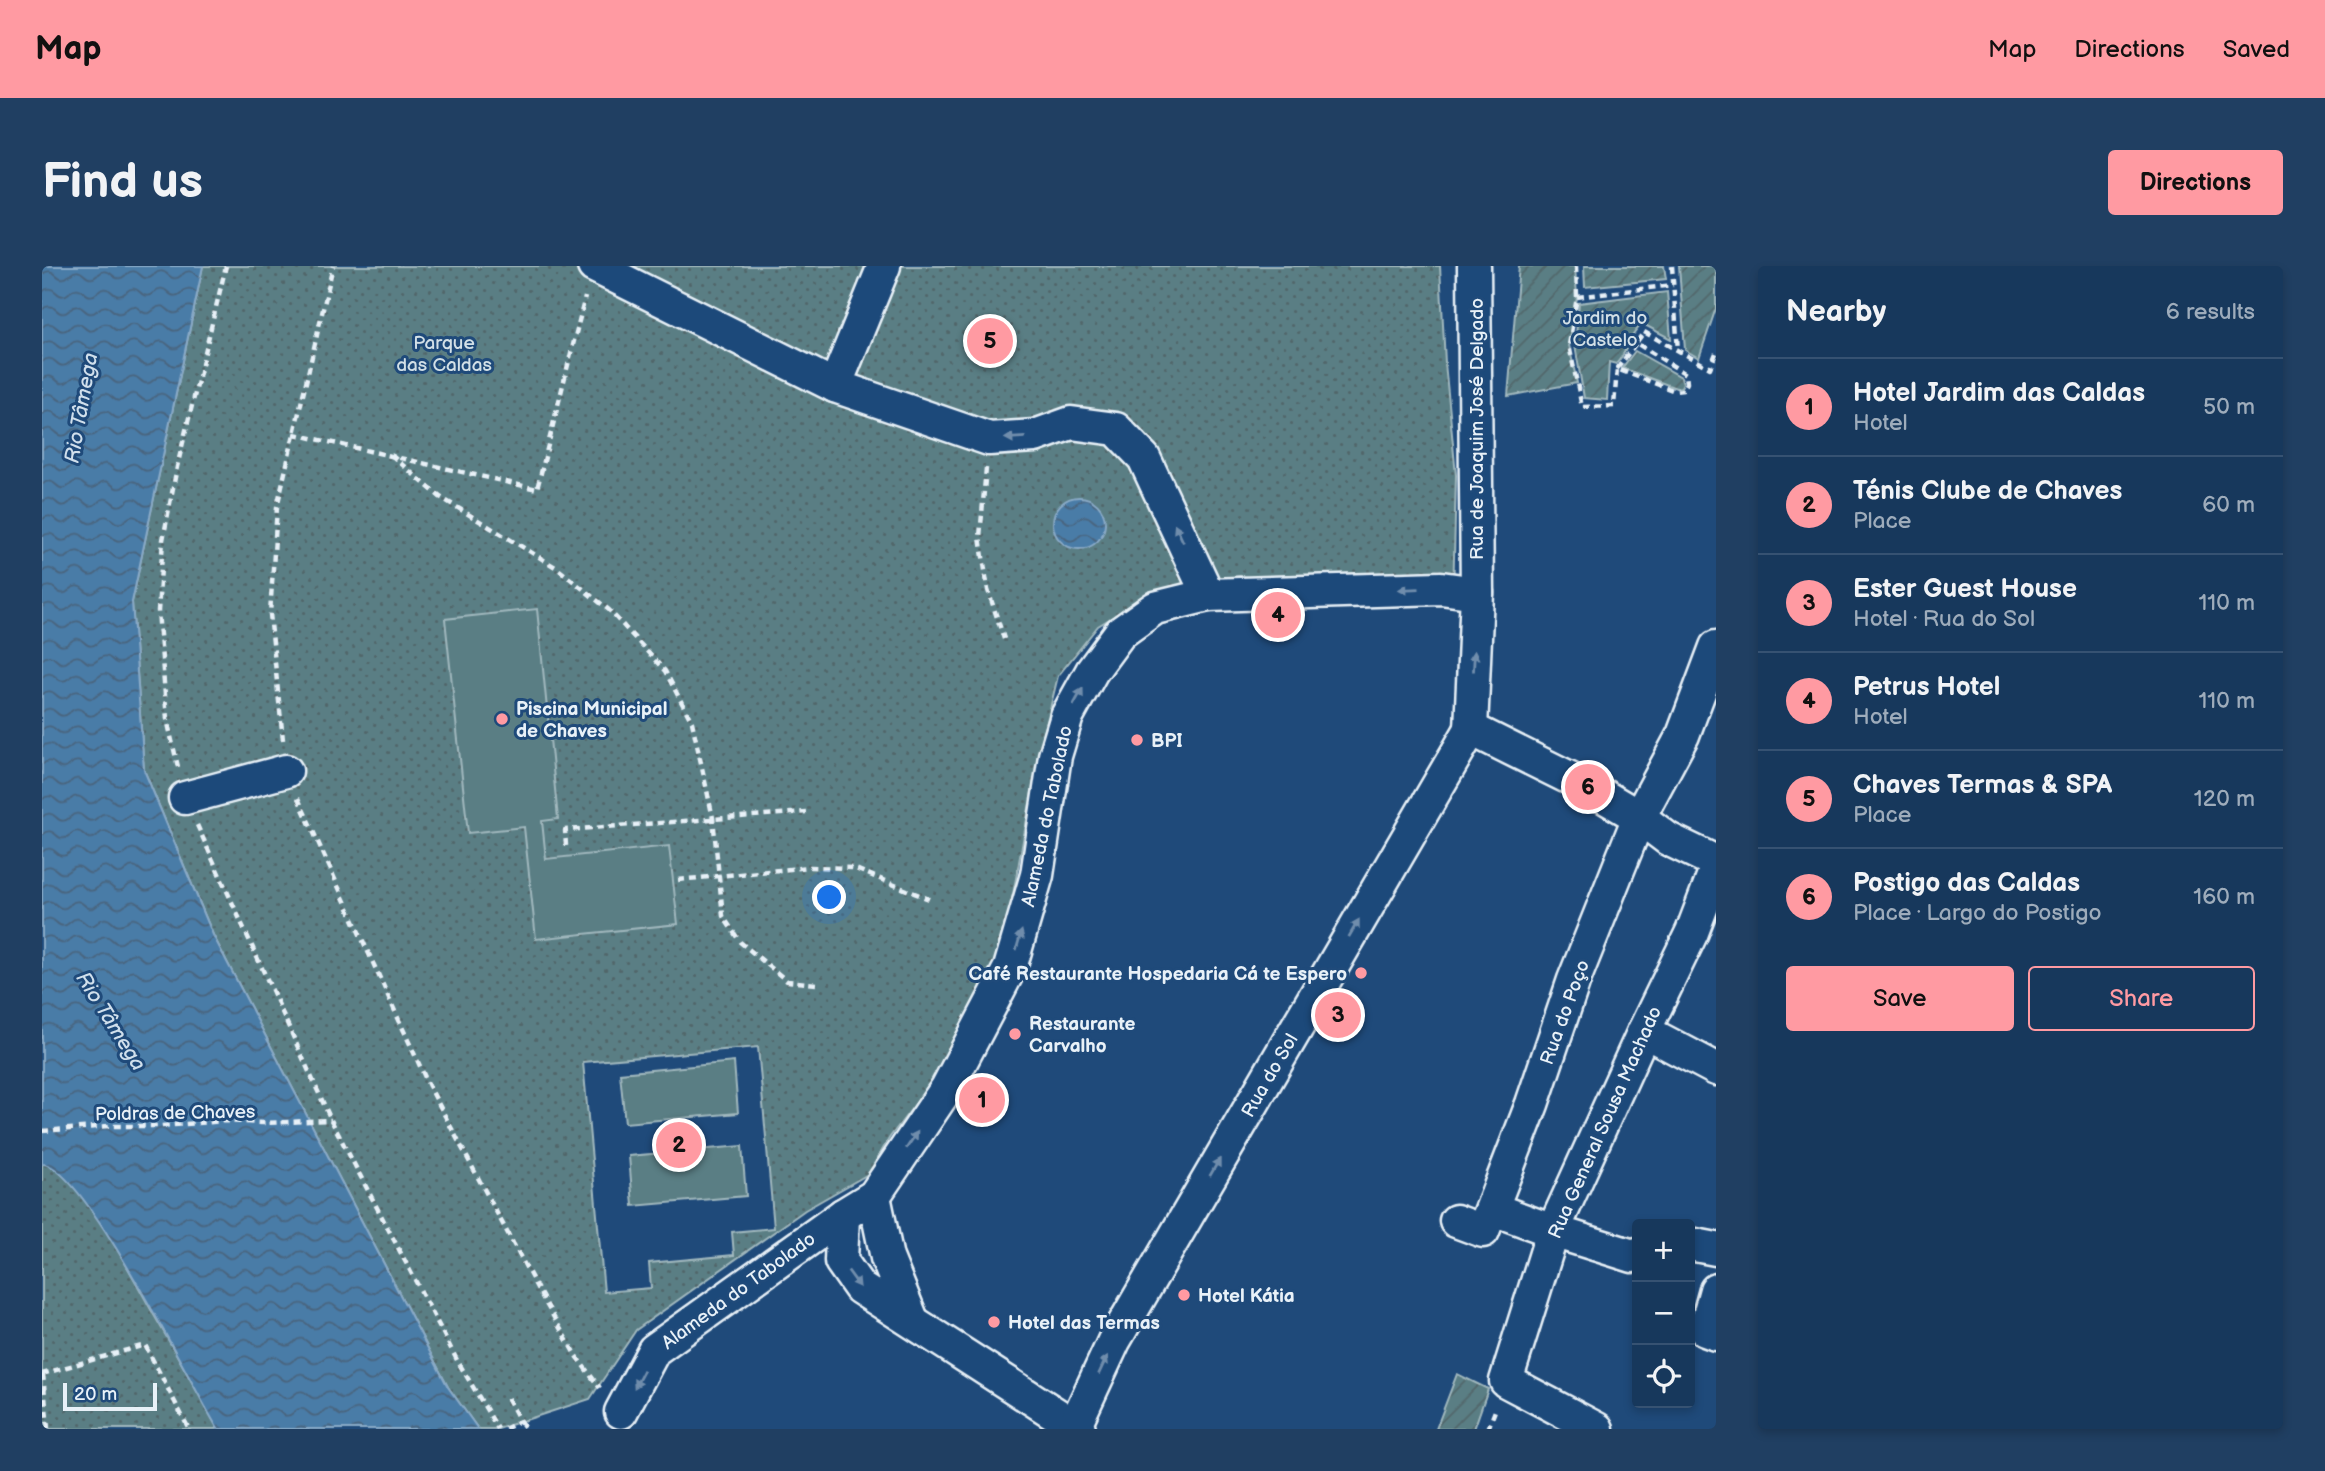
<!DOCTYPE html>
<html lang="en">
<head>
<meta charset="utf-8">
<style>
	body { margin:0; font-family:"Balsamiq Sans",sans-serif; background:#203f62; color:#f1f3f6 }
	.controls { position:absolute; right:21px; bottom:21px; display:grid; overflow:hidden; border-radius:7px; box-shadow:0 4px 10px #0003 }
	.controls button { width:63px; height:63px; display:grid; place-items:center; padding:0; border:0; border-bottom:2px solid #365272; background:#17385c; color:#f1f3f6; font:35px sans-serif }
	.scale { position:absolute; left:21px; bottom:18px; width:94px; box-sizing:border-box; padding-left:7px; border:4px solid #e8f1f8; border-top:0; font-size:19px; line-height:24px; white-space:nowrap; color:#e8f1f8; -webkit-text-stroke:5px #1f4a7a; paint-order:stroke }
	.you { position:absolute; left:788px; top:632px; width:24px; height:24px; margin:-18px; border:5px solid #fff; border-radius:50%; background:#1a73e8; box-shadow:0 0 0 10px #1a73e833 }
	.badge { display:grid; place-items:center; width:46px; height:46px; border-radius:50%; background:#ff9aa2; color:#111; font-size:23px; font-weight:700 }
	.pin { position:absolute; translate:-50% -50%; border:4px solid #fff; box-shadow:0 2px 7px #0006 }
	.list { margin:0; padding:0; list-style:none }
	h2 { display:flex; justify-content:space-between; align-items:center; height:91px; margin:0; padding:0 28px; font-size:30px }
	h2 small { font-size:23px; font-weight:400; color:#9eacbb }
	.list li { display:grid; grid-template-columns:46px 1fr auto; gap:21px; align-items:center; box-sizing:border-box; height:98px; padding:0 28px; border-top:2px solid #365272 }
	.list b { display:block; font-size:26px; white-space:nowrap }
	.list p { margin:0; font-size:23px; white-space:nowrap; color:#9eacbb }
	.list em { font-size:23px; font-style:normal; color:#9eacbb }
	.actions { display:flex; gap:14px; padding:21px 28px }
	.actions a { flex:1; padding:16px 0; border:2px solid #ff9aa2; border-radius:7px; text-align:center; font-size:24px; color:#ff9aa2 }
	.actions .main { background:#ff9aa2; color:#111 }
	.icon { flex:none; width:38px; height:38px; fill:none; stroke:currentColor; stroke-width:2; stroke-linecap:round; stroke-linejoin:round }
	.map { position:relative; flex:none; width:1674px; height:1163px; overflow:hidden; border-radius:7px }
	header { display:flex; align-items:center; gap:42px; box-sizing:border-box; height:98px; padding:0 35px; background:#ff9aa2; color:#111 }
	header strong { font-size:33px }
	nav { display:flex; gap:38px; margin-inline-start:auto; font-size:24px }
	.intro { display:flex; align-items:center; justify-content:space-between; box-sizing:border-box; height:168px; padding:0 42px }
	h1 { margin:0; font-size:49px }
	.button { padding:18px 32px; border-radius:7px; background:#ff9aa2; color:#111; font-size:24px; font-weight:700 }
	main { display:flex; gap:42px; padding:0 42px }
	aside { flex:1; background:#17385c; border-radius:7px; box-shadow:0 4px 10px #0003 }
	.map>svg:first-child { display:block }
	.grass { fill:url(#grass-dots); stroke:#a1b8be; stroke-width:2; fill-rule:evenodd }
	.garden { fill:url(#garden-furrows); stroke:#a1b8be; stroke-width:2 }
	.pitch { fill:#5a7e84; stroke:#a1b8be; stroke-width:2 }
	.water { fill:url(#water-waves); stroke:#89aac7; stroke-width:2 }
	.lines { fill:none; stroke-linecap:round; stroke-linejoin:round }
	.minor-casing { stroke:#e8f1f8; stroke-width:37 }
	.path { stroke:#e8f1f8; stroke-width:4.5; stroke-dasharray:7 5; stroke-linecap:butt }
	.minor { stroke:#1f4a7a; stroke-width:32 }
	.oneway { fill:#6f8dac }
	.poi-dot { fill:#ff9aa2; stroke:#1f4a7a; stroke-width:2.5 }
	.labels { text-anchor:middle; stroke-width:6; stroke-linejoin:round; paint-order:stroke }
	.park-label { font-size:19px; fill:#d3e0e7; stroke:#1f4a7a }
	.street-label { font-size:19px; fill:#e8f1f8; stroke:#1f4a7a }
	.poi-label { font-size:19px; font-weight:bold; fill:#e8f1f8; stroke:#1f4a7a; text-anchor:start }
	.water-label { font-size:21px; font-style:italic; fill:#d0dfec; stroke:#1f4a7a }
</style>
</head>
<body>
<header>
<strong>Map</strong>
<nav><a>Map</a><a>Directions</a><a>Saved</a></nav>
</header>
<div class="intro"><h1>Find us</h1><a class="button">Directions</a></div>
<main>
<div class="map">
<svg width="1674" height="1163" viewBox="0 0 1674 1163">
	<defs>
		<pattern id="grass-dots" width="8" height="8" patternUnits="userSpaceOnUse" patternTransform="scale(1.75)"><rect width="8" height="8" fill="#5a7e84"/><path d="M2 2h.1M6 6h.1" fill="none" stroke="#51666a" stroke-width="1.8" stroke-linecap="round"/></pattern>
		<pattern id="garden-furrows" width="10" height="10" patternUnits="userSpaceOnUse" patternTransform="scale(1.75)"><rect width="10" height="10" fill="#5a7e84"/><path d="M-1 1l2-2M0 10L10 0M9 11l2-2" fill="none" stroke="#51666a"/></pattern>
		<pattern id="water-waves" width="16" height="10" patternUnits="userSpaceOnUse" patternTransform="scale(1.75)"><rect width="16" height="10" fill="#4a7ba7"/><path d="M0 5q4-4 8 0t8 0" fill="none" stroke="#48647d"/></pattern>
	</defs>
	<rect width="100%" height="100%" fill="#1f4a7a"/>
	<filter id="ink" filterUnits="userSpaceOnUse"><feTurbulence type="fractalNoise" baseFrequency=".0143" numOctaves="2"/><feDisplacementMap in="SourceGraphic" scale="14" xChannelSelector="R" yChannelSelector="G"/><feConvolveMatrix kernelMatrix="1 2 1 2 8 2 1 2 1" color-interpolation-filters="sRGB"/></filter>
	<g filter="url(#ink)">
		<!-- grass -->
		<g class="grass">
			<path d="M161,0H1398L1403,97L1414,209L1411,332L1197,310L1107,329L1056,360L1016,410L997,488L960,688L893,812L848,871L826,908L763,944L594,1064L548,1133L456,1163H436L406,1121L171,669L102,504L90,336ZM716,781L732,962L690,966L692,989L607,997L609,1022L562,1026L541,796Z"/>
			<path d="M4,897C43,916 90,1010 112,1049C134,1087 155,1125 176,1163H0V898Z"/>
		</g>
		<!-- garden -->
		<g class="garden">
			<polygon points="1477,0 1533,0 1535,31 1527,79 1535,117 1466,130"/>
			<polygon points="1542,0 1622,0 1624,13 1543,21"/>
			<polygon points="1637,0 1674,0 1674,42 1657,92 1643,84"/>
			<path d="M1625,26L1629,73L1601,58C1587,68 1586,86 1574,98L1567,96L1565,134L1542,132L1533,79L1537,37Z"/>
			<polygon points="1593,85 1639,111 1641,117 1639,121 1634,122 1580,102"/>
			<polygon points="1415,1108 1446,1123 1432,1163 1394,1163"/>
		</g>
		<!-- pitch -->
		<g class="pitch">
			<polygon points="495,343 516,553 500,555 504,593 627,580 636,658 494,673 482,561 426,567 403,353"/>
			<polygon points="692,796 696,847 583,857 578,807"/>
			<polygon points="700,880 704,930 591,940 587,890"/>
		</g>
		<!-- water -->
		<g class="water">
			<path d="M0,0H161L90,336L102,504L171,669L406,1121L436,1163H176C150,1122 41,897 0,898Z"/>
			<circle cx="1037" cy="257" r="26"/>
		</g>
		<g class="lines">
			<defs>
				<g id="minor">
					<polyline points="552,0 793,120 947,173 993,170 1029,157 1074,163 1102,192 1166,329"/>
					<polyline points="793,120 842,0"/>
					<polyline points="1429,463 1435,327 1432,0"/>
					<polyline points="1429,463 1548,522 1597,551 1626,573 1674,596"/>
					<polyline points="143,532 244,505"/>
					<polyline points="1602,765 1674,803"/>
					<polyline points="832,930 845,992 870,1054"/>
					<polyline points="1451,943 1511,965 1591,990 1595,988"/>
					<polyline points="801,949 799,995 818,1022 1037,1163"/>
					<polyline points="1414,955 1441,965 1490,838 1532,714 1597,551 1641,469 1674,381"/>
					<polyline points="1648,978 1674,983"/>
					<polyline points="1674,1024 1663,1064 1674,1068"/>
					<polyline points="579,1146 612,1084 801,949 832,930 905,822 968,702 995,609 1013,490 1025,450 1050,405 1078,367 1113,342 1166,329 1399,322 1435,327"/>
					<polyline points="1031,1163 1072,1075 1429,463"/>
					<polyline points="1555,1163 1464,1115 1511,965 1602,765 1650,666 1674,603"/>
				</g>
			</defs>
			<!-- minor casing -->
			<use href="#minor" class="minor-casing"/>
			<!-- path -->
			<g class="path">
				<polyline points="1534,0 1535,31 1527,79 1540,141 1572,140 1575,103 1633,125 1641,124 1645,117 1644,108 1594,77 1602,66 1668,102 1674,87"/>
				<polyline points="1630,0 1636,85"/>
				<polyline points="1535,31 1631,19"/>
				<polyline points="1575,103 1594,77"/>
				<polyline points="252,168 495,223 543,31"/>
				<polyline points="349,189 398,231 515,302 567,344 623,405 650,456 671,552 681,650 698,676 745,715 774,718"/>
				<polyline points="944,202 938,271 946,324 962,373"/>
				<polyline points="241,474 228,348 235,241 291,0"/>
				<polyline points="136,501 125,453 116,345 121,274 135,201 184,0"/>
				<polyline points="256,532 387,820 495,1022 534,1090 558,1122"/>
				<polyline points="155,559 289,854 415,1094 456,1163"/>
				<polyline points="524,580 523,564 764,546"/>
				<polyline points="636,614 768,601 811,602 887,633"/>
				<polyline points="0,865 68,860 119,860 182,855 222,857 289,854"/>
				<polyline points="0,1108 103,1079 147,1163"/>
				<polyline points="1,1108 6,1163"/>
				<polyline points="478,1155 484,1163"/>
				<polyline points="463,1163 478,1155 465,1131"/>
				<polyline points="1446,1163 1454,1142"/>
			</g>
			<!-- minor -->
			<use href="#minor" class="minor"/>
		</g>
		<!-- one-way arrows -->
		<defs><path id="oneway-solid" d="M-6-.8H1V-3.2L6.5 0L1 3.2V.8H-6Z" transform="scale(1.75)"/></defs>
		<g class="oneway">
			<use href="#oneway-solid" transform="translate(973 172) rotate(177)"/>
			<use href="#oneway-solid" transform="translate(1137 267) rotate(-115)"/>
			<use href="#oneway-solid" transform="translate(1367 323) rotate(178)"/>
			<use href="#oneway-solid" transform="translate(1432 395) rotate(-87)"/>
			<use href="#oneway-solid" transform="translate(1036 431) rotate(-61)"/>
			<use href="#oneway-solid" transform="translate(1312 662) rotate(-60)"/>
			<use href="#oneway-solid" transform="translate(977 674) rotate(-74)"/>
			<use href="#oneway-solid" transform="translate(870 874) rotate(-56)"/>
			<use href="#oneway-solid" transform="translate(1173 901) rotate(-60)"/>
			<use href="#oneway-solid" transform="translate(812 1013) rotate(54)"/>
			<use href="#oneway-solid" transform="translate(1061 1099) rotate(-65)"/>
			<use href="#oneway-solid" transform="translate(597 1113) rotate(118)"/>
		</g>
	</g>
	<!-- markers -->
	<g class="poi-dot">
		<circle cx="460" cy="453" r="7"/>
		<circle cx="1095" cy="474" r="7"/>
		<circle cx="1319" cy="707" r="7"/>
		<circle cx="973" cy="768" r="7"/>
		<circle cx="1142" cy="1029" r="7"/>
		<circle cx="952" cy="1056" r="7"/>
	</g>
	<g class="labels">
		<!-- park labels -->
		<g class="park-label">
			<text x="1563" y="58">Jardim do<tspan x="1563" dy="22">Castelo</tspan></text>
			<text x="402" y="83">Parque<tspan x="402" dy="22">das Caldas</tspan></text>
		</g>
		<!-- street labels -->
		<g class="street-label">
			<text transform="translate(1434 163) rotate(-90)" y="7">Rua de Joaquim José Delgado</text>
			<text transform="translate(1004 550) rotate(-78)" y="7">Alameda do Tabolado</text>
			<text transform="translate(1522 746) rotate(-70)" y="7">Rua do Poço</text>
			<text transform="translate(1227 809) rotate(-60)" y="7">Rua do Sol</text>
			<text transform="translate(133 846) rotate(-1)" y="7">Poldras de Chaves</text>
			<text transform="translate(1562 856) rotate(-66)" y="7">Rua General Sousa Machado</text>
			<text transform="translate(696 1024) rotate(-36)" y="7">Alameda do Tabolado</text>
		</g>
		<!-- poi labels -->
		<g class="poi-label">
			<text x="474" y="449">Piscina Municipal<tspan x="474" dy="22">de Chaves</tspan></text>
			<text x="1109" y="481">BPI</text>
			<text x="1305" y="714" text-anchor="end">Café Restaurante Hospedaria Cá te Espero</text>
			<text x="987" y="764">Restaurante<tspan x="987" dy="22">Carvalho</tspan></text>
			<text x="1156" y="1036">Hotel Kátia</text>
			<text x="966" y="1063">Hotel das Termas</text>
		</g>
		<!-- water labels -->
		<g class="water-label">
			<text transform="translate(39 142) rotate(-80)" y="7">Rio Tâmega</text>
			<text transform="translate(69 755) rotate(58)" y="7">Rio Tâmega</text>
		</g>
	</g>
</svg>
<div class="controls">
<button>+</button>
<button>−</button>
<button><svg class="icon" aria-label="locate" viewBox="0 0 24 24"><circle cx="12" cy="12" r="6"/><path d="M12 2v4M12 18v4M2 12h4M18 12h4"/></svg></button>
</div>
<div class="scale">20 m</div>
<div class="you"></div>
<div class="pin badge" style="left:940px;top:834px">1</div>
<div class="pin badge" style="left:637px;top:879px">2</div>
<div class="pin badge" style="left:1296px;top:749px">3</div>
<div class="pin badge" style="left:1236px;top:349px">4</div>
<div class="pin badge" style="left:948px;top:75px">5</div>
<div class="pin badge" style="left:1546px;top:521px">6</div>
</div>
<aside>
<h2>Nearby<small>6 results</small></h2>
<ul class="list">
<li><span class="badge">1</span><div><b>Hotel Jardim das Caldas</b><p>Hotel</p></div><em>50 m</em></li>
<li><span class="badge">2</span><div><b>Ténis Clube de Chaves</b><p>Place</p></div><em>60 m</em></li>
<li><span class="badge">3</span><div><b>Ester Guest House</b><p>Hotel · Rua do Sol</p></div><em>110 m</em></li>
<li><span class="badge">4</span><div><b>Petrus Hotel</b><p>Hotel</p></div><em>110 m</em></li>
<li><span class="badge">5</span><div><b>Chaves Termas &amp; SPA</b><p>Place</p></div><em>120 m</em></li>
<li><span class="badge">6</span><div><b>Postigo das Caldas</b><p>Place · Largo do Postigo</p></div><em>160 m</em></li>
</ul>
<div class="actions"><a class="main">Save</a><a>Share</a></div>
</aside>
</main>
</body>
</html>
